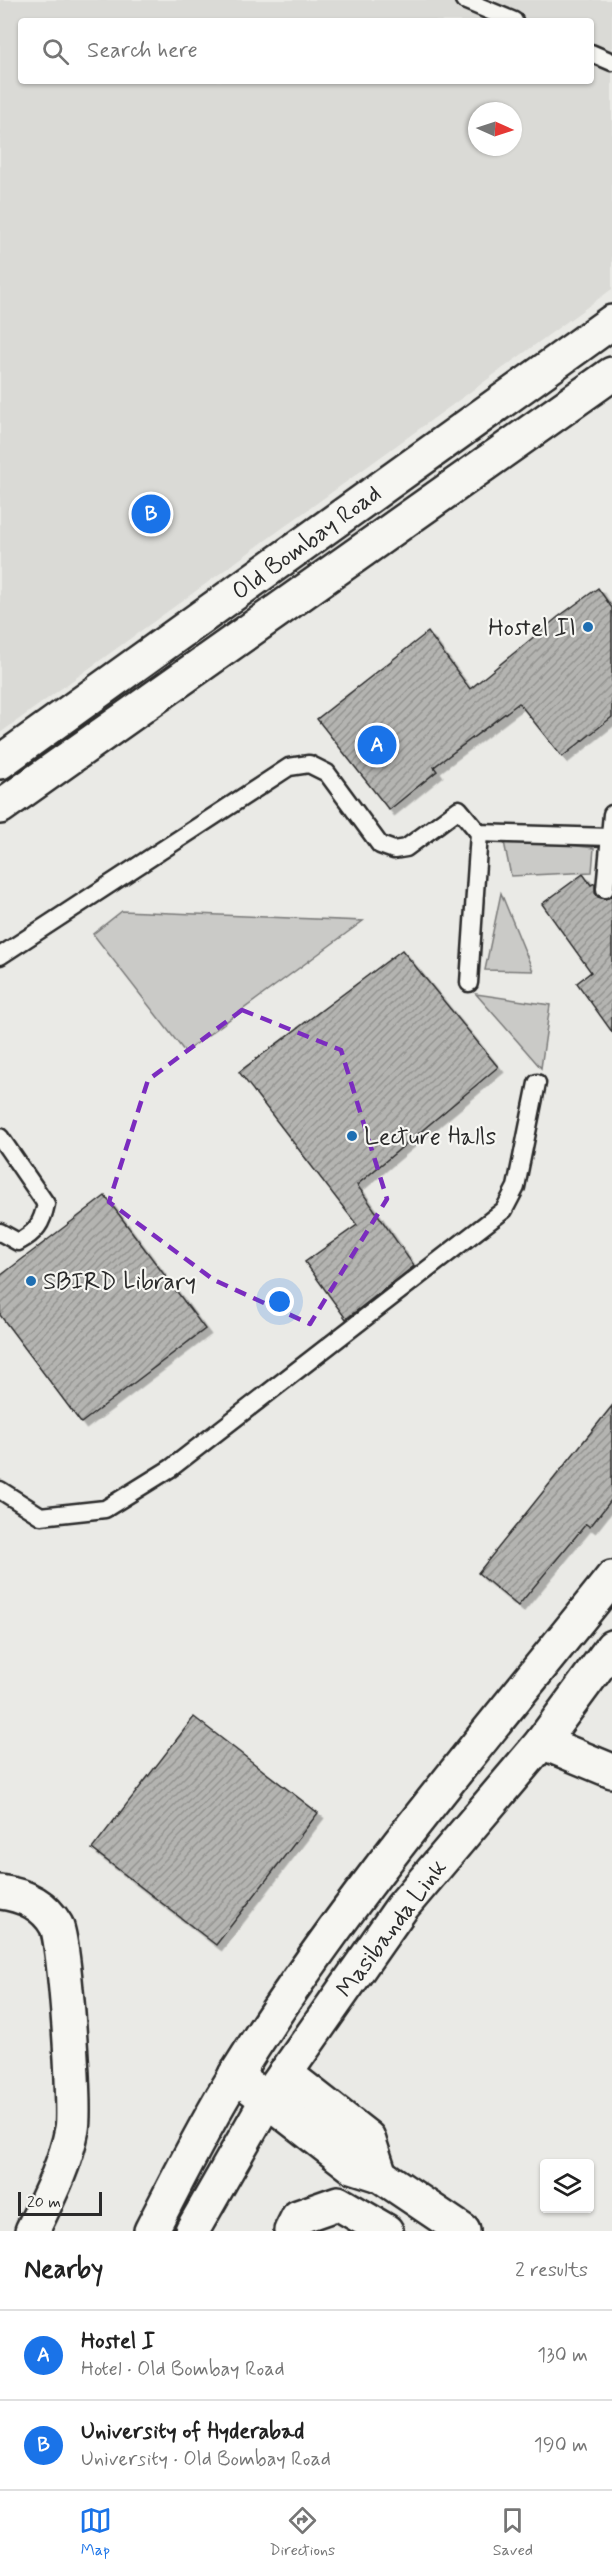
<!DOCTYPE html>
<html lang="en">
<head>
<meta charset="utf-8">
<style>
	body { margin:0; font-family:Mynerve,sans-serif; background:#f2f2f2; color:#222 }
	.controls { position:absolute; right:18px; bottom:18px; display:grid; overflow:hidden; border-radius:6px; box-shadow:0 2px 4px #0004 }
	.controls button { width:54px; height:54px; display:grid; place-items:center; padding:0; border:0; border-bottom:2px solid #e0e0e0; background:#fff; color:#222; font:30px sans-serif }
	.compass { position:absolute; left:468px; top:102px; width:54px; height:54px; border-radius:50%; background:#fff; box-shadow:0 2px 4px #0004; rotate:93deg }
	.scale { position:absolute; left:18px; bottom:15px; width:84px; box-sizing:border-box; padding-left:6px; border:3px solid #2b2b2b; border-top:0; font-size:16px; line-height:21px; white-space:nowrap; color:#2b2b2b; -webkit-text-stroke:4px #f6f6f2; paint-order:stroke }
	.you { position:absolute; left:280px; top:1302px; width:21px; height:21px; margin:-15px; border:4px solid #fff; border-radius:50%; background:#1a73e8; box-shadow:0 0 0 9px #1a73e833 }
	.badge { display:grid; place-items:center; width:39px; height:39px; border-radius:50%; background:#1a73e8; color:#fff; font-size:20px; font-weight:700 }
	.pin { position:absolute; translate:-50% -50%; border:3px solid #fff; box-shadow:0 2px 6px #0006 }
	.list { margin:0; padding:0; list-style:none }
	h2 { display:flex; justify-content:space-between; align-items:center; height:78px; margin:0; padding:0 24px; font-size:26px }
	h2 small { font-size:20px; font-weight:400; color:#767676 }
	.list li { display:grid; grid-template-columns:39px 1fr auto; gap:18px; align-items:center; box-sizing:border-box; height:90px; padding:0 24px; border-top:2px solid #e0e0e0 }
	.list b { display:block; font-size:22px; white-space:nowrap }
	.list p { margin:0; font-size:20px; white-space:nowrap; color:#767676 }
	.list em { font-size:20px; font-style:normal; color:#767676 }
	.icon { flex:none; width:33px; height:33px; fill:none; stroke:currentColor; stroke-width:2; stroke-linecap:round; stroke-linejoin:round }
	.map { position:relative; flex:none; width:612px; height:2231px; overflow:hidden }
	.search { position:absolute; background:#fff; box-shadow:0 2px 4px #0004; left:18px; right:18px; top:18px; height:66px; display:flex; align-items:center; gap:15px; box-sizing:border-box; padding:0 21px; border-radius:6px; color:#767676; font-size:22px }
	.sheet { height:258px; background:#fff }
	nav { display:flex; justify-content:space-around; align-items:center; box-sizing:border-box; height:84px; border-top:2px solid #e0e0e0; background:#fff; font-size:16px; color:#767676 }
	nav a { display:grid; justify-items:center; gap:3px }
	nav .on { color:#1a73e8 }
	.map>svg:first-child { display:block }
	.built { fill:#dadad6; fill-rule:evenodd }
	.green { fill:#cacac7; stroke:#7a7a79; stroke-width:1.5 }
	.building { fill:url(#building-hatch); stroke:#2b2b2b; stroke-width:1.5; filter:url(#shadow) }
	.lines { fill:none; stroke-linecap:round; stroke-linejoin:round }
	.lane-casing { stroke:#2b2b2b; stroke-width:21 }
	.street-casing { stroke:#2b2b2b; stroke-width:38 }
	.secondary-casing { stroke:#2b2b2b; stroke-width:38 }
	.primary-casing { stroke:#2b2b2b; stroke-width:38 }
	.lane { stroke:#f6f6f2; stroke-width:16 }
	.street { stroke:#f6f6f2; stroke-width:33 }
	.secondary { stroke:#f6f6f2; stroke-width:33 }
	.primary { stroke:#f6f6f2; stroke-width:33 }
	.marked { fill:none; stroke:#7b2cbf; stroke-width:4.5; stroke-dasharray:12 8; stroke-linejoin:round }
	.poi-dot { fill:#1f6fb2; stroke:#f6f6f2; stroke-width:2 }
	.labels { text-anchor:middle; stroke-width:4.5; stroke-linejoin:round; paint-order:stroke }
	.street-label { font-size:24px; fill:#2b2b2b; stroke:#f6f6f2 }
	.poi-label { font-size:24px; fill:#2b2b2b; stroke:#f6f6f2; text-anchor:start }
</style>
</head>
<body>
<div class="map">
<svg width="612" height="2231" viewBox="0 0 612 2231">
	<defs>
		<pattern id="building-hatch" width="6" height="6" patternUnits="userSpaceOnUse" patternTransform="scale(1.5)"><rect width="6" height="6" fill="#b4b4b1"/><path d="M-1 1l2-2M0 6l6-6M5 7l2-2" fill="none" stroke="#939390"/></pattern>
		<filter id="shadow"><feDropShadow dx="5.5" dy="5.5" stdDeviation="0" flood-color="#0004"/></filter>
	</defs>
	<rect width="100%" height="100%" fill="#eaeae6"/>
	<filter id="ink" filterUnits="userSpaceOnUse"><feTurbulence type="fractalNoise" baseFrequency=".0167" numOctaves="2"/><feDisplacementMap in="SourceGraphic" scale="12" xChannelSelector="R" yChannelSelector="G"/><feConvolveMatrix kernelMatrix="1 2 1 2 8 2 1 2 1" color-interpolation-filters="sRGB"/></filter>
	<g filter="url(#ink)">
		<!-- built -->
		<path class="built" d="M0,0H612V289L0,733ZM21,21H591V81H21ZM477,111H513V147H477Z"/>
		<!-- green -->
		<g class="green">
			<polygon points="503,837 594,848 592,872 511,876"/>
			<polygon points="501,893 533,971 485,970"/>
			<polygon points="122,911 363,921 185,1052 93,934"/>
			<polygon points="476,994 550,1005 541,1068"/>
		</g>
		<!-- building -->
		<g class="building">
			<polygon points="598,588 612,608 612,717 562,757 519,703 434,767 437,771 389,810 317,719 428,632 470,689 558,617"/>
			<polygon points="583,874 591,885 595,883 595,893 598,897 605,899 612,896 612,1032 577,983 591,972 542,904"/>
			<polygon points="402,950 498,1067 357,1185 414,1266 346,1319 305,1262 357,1225 239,1072"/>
			<polygon points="105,1196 205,1329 81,1423 0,1315 0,1276"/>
			<polygon points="612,1406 612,1499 590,1527 586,1524 518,1606 478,1573"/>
			<polygon points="194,1717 318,1813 216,1945 92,1849"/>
		</g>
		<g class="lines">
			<defs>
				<g id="lane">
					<polyline points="464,0 514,21"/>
					<polyline points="591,53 612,62"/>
					<polyline points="605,889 612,814"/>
					<polyline points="0,956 289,767 309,764 327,773 380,845 394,850 406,848 459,809 479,833 610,837"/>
					<polyline points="469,983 479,833"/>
					<path d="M0,1137L46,1204C42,1223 36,1233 18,1242L0,1232"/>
					<polyline points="0,1490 41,1516 105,1509 171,1468 504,1210 516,1187 537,1083"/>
				</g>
				<g id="street">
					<polyline points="542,1742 612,1771"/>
					<path d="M0,1892C24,1895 44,1904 56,1925C65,1940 76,2109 72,2129C65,2166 48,2198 32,2231"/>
					<polyline points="285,2073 368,2138 380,2175"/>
					<polyline points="235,2075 352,2166 380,2175 463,2231"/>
					<polyline points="291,2231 298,2217 338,2203 386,2231"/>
				</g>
				<g id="secondary">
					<path d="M151,2231C178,2179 204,2126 235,2076C345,1899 482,1741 612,1578"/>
					<polyline points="192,2231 268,2098 402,1907 542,1742 612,1647"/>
				</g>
				<g id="primary">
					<polyline points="0,762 612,322"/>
					<polyline points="0,807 612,374"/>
				</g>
			</defs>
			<!-- lane casing -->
			<use href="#lane" class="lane-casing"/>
			<!-- street casing -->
			<use href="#street" class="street-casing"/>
			<!-- secondary casing -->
			<use href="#secondary" class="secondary-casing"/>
			<!-- primary casing -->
			<use href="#primary" class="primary-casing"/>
			<!-- lane -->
			<use href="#lane" class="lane"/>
			<!-- street -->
			<use href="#street" class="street"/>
			<!-- secondary -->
			<use href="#secondary" class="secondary"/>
			<!-- primary -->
			<use href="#primary" class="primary"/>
		</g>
	</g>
	<!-- marked area -->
	<path class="marked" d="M242,1010L341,1050L387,1199L310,1324L214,1280L109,1202L148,1080Z"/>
	<!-- markers -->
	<g class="poi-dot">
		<circle cx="588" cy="627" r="6"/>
		<circle cx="352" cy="1136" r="6"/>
		<circle cx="31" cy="1281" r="6"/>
	</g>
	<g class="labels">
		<!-- street labels -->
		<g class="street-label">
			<text transform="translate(306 542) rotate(-36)" y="8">Old Bombay Road</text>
			<text transform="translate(391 1928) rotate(-53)" y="8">Masibanda Link</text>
		</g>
		<!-- poi labels -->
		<g class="poi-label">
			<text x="576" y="635" text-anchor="end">Hostel II</text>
			<text x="364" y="1144">Lecture Halls</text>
			<text x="43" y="1289">SBIRD Library</text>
		</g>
	</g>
</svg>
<div class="controls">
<button><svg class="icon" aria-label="layers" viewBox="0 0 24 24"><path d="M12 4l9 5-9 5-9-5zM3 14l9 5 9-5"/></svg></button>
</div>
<svg class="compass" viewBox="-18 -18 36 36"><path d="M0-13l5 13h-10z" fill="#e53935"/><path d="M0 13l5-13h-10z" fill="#767676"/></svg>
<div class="scale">20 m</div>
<div class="you"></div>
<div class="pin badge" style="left:377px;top:745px">A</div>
<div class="pin badge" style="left:151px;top:514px">B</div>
<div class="search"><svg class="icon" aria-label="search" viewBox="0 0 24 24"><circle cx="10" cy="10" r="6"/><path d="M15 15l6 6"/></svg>Search here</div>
</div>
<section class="sheet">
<h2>Nearby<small>2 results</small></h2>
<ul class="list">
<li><span class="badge">A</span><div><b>Hostel I</b><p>Hotel · Old Bombay Road</p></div><em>130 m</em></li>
<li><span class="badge">B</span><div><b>University of Hyderabad</b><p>University · Old Bombay Road</p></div><em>190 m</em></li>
</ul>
</section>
<nav>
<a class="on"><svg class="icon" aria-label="map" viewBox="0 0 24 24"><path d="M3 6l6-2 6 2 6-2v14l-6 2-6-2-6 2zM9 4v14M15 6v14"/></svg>Map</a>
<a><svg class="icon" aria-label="directions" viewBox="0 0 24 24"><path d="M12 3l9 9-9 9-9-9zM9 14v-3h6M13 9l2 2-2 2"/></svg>Directions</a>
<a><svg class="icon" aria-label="saved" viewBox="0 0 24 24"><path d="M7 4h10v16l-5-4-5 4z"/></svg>Saved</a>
</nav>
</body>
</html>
